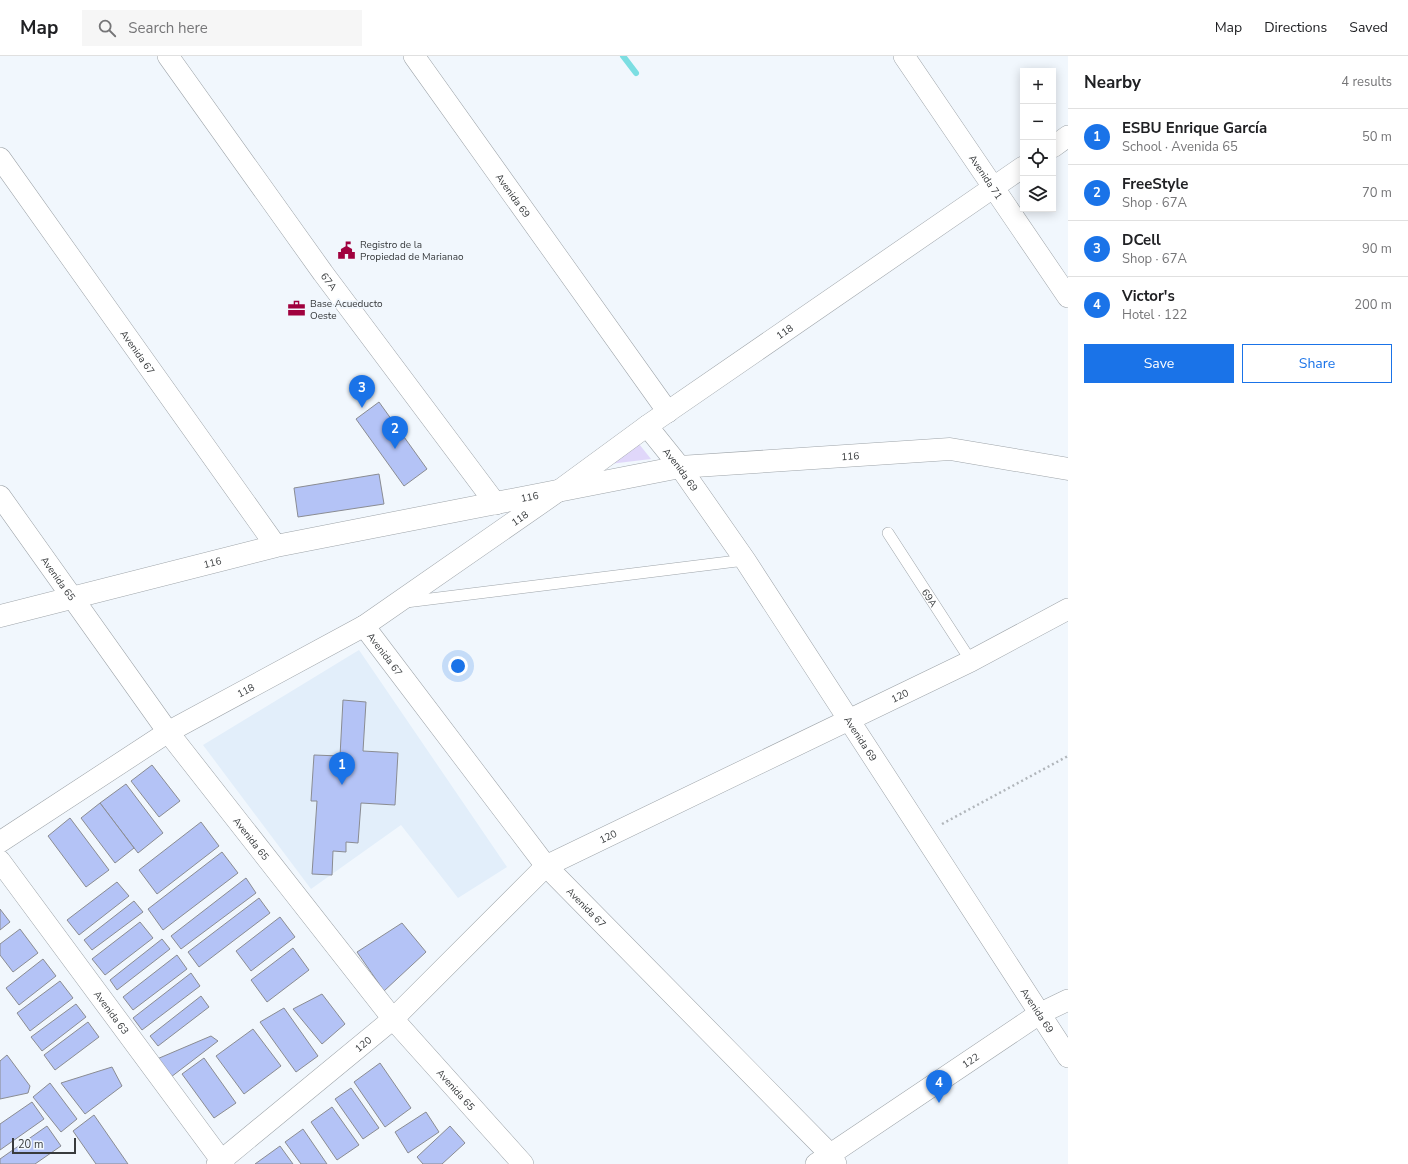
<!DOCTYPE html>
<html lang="en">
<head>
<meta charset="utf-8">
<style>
	body { margin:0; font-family:"Nunito Sans",sans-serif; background:#f6f6f6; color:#202124 }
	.controls { position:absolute; right:12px; top:12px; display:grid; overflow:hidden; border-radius:0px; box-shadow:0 2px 10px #0003 }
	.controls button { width:36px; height:36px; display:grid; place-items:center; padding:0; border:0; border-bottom:1px solid #e0e0e0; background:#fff; color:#202124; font:20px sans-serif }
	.scale { position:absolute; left:12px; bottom:10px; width:64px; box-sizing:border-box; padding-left:4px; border:2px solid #383b3d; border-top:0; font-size:11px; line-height:14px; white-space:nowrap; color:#383b3d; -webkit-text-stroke:3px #f1f7fd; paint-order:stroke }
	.you { position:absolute; left:458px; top:610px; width:14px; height:14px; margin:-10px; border:3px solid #fff; border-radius:50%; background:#1a73e8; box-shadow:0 0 0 6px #1a73e833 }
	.badge { display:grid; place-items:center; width:26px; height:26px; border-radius:50%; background:#1a73e8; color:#fff; font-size:13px; font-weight:700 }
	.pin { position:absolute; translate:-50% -33px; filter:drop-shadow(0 1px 2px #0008) }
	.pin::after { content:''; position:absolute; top:21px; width:14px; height:12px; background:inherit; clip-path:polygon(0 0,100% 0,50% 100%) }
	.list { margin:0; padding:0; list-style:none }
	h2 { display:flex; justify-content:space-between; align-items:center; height:52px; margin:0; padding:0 16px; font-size:17px }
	h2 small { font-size:13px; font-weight:400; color:#757577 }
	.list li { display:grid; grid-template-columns:26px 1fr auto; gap:12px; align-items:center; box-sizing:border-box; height:56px; padding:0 16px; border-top:1px solid #e0e0e0 }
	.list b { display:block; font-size:15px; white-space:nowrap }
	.list p { margin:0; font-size:13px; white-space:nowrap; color:#757577 }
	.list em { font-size:13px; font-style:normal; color:#757577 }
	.actions { display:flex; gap:8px; padding:12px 16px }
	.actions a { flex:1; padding:9px 0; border:1px solid #1a73e8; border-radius:0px; text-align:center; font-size:14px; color:#1a73e8 }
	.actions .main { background:#1a73e8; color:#fff }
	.icon { flex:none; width:22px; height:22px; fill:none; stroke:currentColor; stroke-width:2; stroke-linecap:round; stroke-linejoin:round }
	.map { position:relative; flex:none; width:1068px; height:1108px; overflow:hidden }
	header { display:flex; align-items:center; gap:24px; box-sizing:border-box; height:56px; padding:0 20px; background:#fff; border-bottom:1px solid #e0e0e0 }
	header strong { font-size:19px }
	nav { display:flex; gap:22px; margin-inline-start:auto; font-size:14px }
	.search { width:280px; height:36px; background:#f6f6f6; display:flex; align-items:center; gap:10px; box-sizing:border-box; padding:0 14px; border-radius:0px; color:#757577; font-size:15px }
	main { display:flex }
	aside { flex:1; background:#fff }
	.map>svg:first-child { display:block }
	.built { fill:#e2eefa }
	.green { fill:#e0d7fa }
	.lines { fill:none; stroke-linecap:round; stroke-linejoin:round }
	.stream { stroke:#7cdee2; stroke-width:6 }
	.building { fill:#b4c3f6; stroke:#8a8c92 }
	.lane-casing { stroke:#9ea4a9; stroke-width:12 }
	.street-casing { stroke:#9ea4a9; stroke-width:22 }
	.secondary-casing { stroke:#9ea4a9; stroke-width:23 }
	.path { stroke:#b1b6bb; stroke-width:2.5; stroke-dasharray:2 3; stroke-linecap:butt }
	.lane { stroke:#fff; stroke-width:11 }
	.street { stroke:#fff; stroke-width:21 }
	.secondary { stroke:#fff; stroke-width:22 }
	.labels { text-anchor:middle; stroke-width:3.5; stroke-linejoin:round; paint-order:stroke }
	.street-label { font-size:10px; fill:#383b3d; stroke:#f1f7fd }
	.poi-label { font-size:10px; fill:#383b3d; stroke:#f1f7fd; text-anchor:start }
</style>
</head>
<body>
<header>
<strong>Map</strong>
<div class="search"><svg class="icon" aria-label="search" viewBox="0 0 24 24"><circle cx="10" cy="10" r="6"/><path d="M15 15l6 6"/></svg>Search here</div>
<nav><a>Map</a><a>Directions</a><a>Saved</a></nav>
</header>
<main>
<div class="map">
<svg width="1068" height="1108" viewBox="0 0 1068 1108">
	<rect width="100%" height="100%" fill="#f1f7fd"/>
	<!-- built -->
	<polygon class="built" points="359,594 507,811 458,842 401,769 311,833 203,689"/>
	<!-- green -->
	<polygon class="green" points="635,383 651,403 593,410"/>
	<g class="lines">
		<!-- stream -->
		<polyline class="stream" points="623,0 636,17"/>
	</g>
	<!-- building -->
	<g class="building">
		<polygon points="379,346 427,413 404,430 356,363"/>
		<polygon points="379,418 384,448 298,461 294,432"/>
		<polygon points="343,644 366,646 363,695 398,697 395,749 361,747 358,787 346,786 346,796 333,795 332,819 312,818 317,745 311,745 314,699 340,700"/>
		<polygon points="152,709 180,745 159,761 131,725"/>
		<polygon points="126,728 163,777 138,797 100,747"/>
		<polygon points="100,747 134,792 115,807 81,762"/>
		<polygon points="70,762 109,814 86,831 48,780"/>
		<polygon points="201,766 219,790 157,838 139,814"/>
		<polygon points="222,796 238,817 163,874 148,853"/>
		<polygon points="246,822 256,837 181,893 171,880"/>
		<polygon points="117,826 129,840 79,879 67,864"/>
		<polygon points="259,842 270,857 199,911 188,896"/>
		<polygon points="134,845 143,856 92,894 84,884"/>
		<polygon points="0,853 10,866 0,874"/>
		<polygon points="280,861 295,881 251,915 236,895"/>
		<polygon points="140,866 153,882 105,919 92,903"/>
		<polygon points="402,867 426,896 384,935 357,896"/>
		<polygon points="20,873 38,897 13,916 0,899 0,888"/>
		<polygon points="162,883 170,893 117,934 110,924"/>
		<polygon points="293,892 309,914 267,946 251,924"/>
		<polygon points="177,899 187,913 133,954 123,941"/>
		<polygon points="43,903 56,920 19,949 6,932"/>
		<polygon points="191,917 200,930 142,974 133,962"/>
		<polygon points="60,925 73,942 30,975 17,957"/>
		<polygon points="322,938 345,968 322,988 293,953"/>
		<polygon points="201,940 209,951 158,990 150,980"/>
		<polygon points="76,948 86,961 42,995 31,981"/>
		<polygon points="284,952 318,1000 296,1016 260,966"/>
		<polygon points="88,966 99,981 55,1014 44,999"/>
		<polygon points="253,973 281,1010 244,1038 216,1000"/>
		<polygon points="211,980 218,985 171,1021 157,1003"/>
		<polygon points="7,999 30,1030 28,1037 0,1043 0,1005"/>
		<polygon points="204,1002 236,1047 214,1062 182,1018"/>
		<polygon points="380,1007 411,1052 385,1071 354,1026"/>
		<polygon points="112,1011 122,1030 85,1058 61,1027"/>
		<polygon points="50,1027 77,1063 61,1076 33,1041"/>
		<polygon points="351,1032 379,1072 363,1083 335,1043"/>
		<polygon points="32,1046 44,1063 0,1094 0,1068"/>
		<polygon points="332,1051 359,1089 337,1104 311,1066"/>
		<polygon points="426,1056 439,1076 408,1097 395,1076"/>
		<polygon points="94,1059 128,1108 96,1108 73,1075"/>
		<polygon points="47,1070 61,1090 35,1108 0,1108 0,1103"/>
		<polygon points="450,1070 465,1087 442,1108 423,1108 417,1101"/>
		<polygon points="303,1073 327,1108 301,1108 285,1086"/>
		<polygon points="280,1090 293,1108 255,1108"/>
	</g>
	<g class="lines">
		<defs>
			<g id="lane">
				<path id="s1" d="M888,477L971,605"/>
				<polyline points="406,546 745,504"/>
			</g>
			<g id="street">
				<path id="s2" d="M168,0L323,217L496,448"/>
				<path id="s3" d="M414,0L668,356"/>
				<path id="s4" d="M904,0L1068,241"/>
				<polyline points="1053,91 1068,80"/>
				<path id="s5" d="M0,102L276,490"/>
				<path id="s6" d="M647,370L680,411L745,504L1068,1001"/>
				<path id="s7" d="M0,440L168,676L393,963L523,1108"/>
				<path id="s8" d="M364,570L546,810L830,1098L836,1108"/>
				<path id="s9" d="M0,786L168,676L364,570L557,436L647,370L1023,111"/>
				<path id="s10" d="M0,805L224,1108"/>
				<path id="s11" d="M217,1108L393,963L546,810L971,605L1068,553"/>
				<path id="s12" d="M816,1108L1039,958L1068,944"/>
			</g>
			<g id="secondary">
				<path id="s13" d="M0,560L276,490L680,411L950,393L1068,413"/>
			</g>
		</defs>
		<!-- lane casing -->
		<use href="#lane" class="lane-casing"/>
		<!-- street casing -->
		<use href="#street" class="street-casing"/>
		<!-- secondary casing -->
		<use href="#secondary" class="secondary-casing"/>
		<!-- path -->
		<polyline class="path" points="942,768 1068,700"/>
		<!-- lane -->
		<use href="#lane" class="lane"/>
		<!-- street -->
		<use href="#street" class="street"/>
		<!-- secondary -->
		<use href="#secondary" class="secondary"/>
	</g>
	<!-- icons -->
	<defs>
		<symbol id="civic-bare" viewBox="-9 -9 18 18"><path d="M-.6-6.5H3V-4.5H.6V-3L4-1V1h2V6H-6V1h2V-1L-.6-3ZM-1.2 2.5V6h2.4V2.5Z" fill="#a0013e" stroke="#f1f7fd" stroke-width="2.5" paint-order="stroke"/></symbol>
		<symbol id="office-bare" viewBox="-9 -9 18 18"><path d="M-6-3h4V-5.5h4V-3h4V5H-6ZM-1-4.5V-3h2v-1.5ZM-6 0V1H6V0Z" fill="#a0013e" stroke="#f1f7fd" stroke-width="2.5" paint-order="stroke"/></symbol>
	</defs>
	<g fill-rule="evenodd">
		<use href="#civic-bare" x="334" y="182" width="25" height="25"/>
		<use href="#office-bare" x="284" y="240" width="25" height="25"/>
	</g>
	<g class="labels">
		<!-- street labels -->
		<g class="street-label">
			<text dy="4" stroke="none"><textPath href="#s4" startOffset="146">Avenida 71</textPath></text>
			<text dy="4" stroke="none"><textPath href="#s3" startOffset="171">Avenida 69</textPath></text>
			<text dy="4" stroke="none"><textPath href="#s2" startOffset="277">67A</textPath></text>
			<text dy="4" stroke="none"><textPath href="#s9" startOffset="937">118</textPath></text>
			<text dy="4" stroke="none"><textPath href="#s5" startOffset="238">Avenida 67</textPath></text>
			<text dy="4" stroke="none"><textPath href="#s13" startOffset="867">116</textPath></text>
			<text dy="4" stroke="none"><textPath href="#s6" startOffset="55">Avenida 69</textPath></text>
			<text dy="4" stroke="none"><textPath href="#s13" startOffset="543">116</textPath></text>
			<text dy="4" stroke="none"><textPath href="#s9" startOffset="613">118</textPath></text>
			<text dy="4" stroke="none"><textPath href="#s13" startOffset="219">116</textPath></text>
			<text dy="4" stroke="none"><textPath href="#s7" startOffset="101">Avenida 65</textPath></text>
			<text dy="4" stroke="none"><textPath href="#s1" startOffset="77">69A</textPath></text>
			<text dy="4" stroke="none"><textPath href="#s8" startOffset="35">Avenida 67</textPath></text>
			<text dy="4" stroke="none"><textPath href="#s9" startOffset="289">118</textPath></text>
			<text dy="4" stroke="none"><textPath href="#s11" startOffset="837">120</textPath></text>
			<text dy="4" stroke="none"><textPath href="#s6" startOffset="379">Avenida 69</textPath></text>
			<text dy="4" stroke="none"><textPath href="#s11" startOffset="513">120</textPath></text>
			<text dy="4" stroke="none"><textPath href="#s7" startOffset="425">Avenida 65</textPath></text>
			<text dy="4" stroke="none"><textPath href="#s8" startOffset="359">Avenida 67</textPath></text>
			<text dy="4" stroke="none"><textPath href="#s6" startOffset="703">Avenida 69</textPath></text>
			<text dy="4" stroke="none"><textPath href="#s10" startOffset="188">Avenida 63</textPath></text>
			<text dy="4" stroke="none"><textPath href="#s11" startOffset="189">120</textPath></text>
			<text dy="4" stroke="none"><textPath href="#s12" startOffset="186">122</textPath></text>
			<text dy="4" stroke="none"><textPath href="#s7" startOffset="749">Avenida 65</textPath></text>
		</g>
		<!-- poi labels -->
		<g class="poi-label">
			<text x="360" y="192">Registro de la<tspan x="360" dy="12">Propiedad de Marianao</tspan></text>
			<text x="310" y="251">Base Acueducto<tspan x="310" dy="12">Oeste</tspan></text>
		</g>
	</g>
</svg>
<div class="controls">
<button>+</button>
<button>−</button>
<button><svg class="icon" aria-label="locate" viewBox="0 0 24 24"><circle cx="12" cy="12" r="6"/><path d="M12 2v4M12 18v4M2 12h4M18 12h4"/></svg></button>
<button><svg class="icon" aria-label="layers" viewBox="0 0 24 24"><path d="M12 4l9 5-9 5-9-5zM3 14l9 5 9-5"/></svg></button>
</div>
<div class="scale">20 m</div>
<div class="you"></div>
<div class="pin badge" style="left:342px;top:729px">1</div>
<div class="pin badge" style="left:395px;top:393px">2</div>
<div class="pin badge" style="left:362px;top:352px">3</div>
<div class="pin badge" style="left:939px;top:1047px">4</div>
</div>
<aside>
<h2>Nearby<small>4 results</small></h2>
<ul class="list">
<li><span class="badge">1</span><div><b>ESBU Enrique García</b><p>School · Avenida 65</p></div><em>50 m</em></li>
<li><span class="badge">2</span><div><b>FreeStyle</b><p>Shop · 67A</p></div><em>70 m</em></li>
<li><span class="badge">3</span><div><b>DCell</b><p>Shop · 67A</p></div><em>90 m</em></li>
<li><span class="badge">4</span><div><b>Victor's</b><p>Hotel · 122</p></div><em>200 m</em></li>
</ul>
<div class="actions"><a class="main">Save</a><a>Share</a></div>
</aside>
</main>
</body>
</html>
